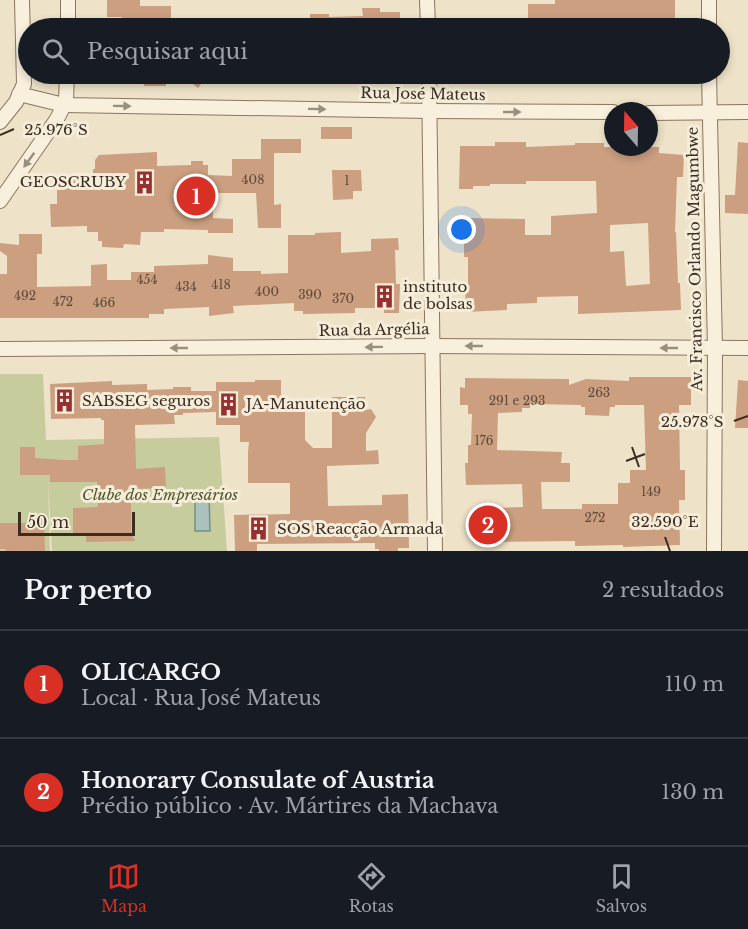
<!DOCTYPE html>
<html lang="pt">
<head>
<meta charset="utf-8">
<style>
	body { margin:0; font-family:"Libre Baskerville",serif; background:#20242c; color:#f1f3f6 }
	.compass { position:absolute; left:604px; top:102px; width:54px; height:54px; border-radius:50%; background:#171b24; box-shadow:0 3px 9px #0003; rotate:340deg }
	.scale { position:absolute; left:18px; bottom:15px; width:117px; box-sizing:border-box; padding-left:6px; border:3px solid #3b2d21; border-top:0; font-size:16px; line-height:21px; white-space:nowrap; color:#3b2d21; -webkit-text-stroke:4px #f5edd9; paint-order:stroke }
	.you { position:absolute; left:462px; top:230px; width:21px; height:21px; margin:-15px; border:4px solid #fff; border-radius:50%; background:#1a73e8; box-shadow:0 0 0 9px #1a73e833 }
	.badge { display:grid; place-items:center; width:39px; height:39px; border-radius:50%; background:#d93025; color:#fff; font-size:20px; font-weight:700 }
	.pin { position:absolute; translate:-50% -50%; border:3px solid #fff; box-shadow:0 2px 6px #0006 }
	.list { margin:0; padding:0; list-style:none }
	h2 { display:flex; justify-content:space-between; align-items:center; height:78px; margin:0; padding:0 24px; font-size:26px }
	h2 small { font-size:20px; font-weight:400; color:#9ea1a6 }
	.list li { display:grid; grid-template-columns:39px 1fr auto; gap:18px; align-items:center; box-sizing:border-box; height:108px; padding:0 24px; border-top:2px solid #363941 }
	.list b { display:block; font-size:22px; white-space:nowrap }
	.list p { margin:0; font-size:20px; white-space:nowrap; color:#9ea1a6 }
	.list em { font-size:20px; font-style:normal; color:#9ea1a6 }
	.icon { flex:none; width:33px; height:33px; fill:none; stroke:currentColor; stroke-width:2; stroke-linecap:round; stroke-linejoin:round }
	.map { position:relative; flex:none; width:748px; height:551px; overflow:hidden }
	.search { position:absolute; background:#171b24; box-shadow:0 3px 9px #0003; left:18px; right:18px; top:18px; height:66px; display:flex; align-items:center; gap:15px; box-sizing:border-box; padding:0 21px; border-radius:33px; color:#9ea1a6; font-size:22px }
	.sheet { height:294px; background:#171b24 }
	nav { display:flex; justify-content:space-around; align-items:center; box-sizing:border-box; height:84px; border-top:2px solid #363941; background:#171b24; font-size:16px; color:#9ea1a6 }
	nav a { display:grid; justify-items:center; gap:3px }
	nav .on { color:#d93025 }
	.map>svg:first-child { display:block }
	.green { fill:#c7cc9d }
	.water { fill:#aac2bb; stroke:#709188; stroke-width:1.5 }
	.building { fill:#cb9f80; fill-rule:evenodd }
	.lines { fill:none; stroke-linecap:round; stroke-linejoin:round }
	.street-casing { stroke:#8a755e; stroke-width:16 }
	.street { stroke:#f8f0dd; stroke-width:14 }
	.oneway { fill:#9a8e7f }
	.ticks { fill:none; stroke:#3b2d21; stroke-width:2 }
	.labels { text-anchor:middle; stroke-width:6; stroke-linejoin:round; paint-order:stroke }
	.number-label { font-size:12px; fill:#5f4a39 }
	.street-label { font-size:15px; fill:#3b2d21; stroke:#f5edd9 }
	.poi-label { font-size:15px; fill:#3b2d21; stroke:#f5edd9; text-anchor:start }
	.park-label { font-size:15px; font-style:italic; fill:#4b5728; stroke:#f5edd9 }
	.ticks-label { font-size:15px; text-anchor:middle; fill:#3b2d21; stroke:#f5edd9; stroke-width:6; stroke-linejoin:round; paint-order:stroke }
</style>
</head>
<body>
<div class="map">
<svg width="748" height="551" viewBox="0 0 748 551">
	<rect width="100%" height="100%" fill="#eee3c9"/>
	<!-- green -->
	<polygon class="green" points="0,374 43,374 46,440 219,437 227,551 52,551 48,480 50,551 0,551"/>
	<!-- water -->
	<polygon class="water" points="195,492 209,492 210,531 195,531"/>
	<!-- building -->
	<g class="building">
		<polygon points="107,0 140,0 140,6 171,6 171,22 122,23 122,17 107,17"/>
		<polygon points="555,0 675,0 675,28 650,28 650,21 608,22 608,28 583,28 583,19 549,18 549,28 528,28 528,4 555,4"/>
		<polygon points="362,8 380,8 380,12 400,12 400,28 310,28 310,14 329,14 329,17 363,16"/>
		<polygon points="143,74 165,74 166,86 144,86"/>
		<polygon points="180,74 209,74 198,88"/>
		<rect x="321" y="127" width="31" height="12"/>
		<polygon points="261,139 301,139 301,153 274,153 274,205 281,204 281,228 258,228 256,193 213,193 213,218 233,219 233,233 208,233 208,230 164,229 164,232 141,232 140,245 124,244 123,248 102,247 102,241 98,241 98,232 87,232 87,226 51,227 50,204 57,204 57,184 63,184 63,178 93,177 93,169 95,169 95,160 99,155 157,152 157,166 191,165 191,161 203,161 203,165 208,165 208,175 232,176 232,159 261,159"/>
		<path d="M495,142H526V147L575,145V143H604V147H659V153L684,155L683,177H677L675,232H676L678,283H680L681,310L578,314V296L537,297V303L507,304V310L466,312L465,284H468V257H464V218L525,219V235H551V216L597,213L596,181H526V184H490V186H473V189H459L460,146H495ZM648,223L650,284L626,286L624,251L610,252V225Z"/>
		<polygon points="738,142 748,143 748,214 725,213 725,195 735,195"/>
		<polygon points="332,170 361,170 362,191 353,191 353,199 333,200"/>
		<polygon points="341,232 341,253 371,251 371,239 398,238 399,250 395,250 396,284 400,284 399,313 384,313 384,308 355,308 355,313 303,314 303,311 294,311 294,303 233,306 234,313 209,316 209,307 164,309 164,314 149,314 149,318 0,318 0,274 7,274 7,256 0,251 0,243 19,245 19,234 42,234 42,254 37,254 37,287 91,286 91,265 107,264 107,280 131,280 131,272 154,272 154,266 208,264 208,255 233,258 233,271 261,271 261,274 288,273 288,235 315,235 315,233"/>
		<path d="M629,377H691V405H679L680,470H685V500H679L680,545L623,547V545L575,546V541L472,542V509L523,507L522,484L466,485L465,463H468V445H471L472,414H468V405H460V387L465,388V378L569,379V385L586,379L629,381ZM530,404L581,405V407H585V415L609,416L610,407H615V405H644L646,470H630V483H618V504H582V509H542L541,482H570V463H561L562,452L497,450L498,413L522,412V408H530Z"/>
		<polygon points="255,380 281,380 281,408 305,407 305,440 313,448 332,448 332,397 365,397 365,410 371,409 376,417 366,433 366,451 378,450 379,464 327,466 328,506 382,505 382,495 408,494 409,548 398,548 398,551 379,551 379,549 375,549 375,543 257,544 257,551 235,551 234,515 290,514 290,483 248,483 248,452 249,442 240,442 240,425 216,425 216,412 183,413 183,415 174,415 175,424 135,425 136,469 165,467 166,488 131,489 131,532 135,541 86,542 86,535 73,535 73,508 98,507 97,482 50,482 50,475 20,475 20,447 35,447 35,458 64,460 78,460 78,446 104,444 104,420 101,420 101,418 51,419 50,384 112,381 112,385 147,384 147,390 173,389 173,387 191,387 191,391 216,391 216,382 255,382"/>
		<polygon points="738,380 748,381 748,428 735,428"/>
		<polygon points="0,523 44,523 45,551 6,551 6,549 0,549"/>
	</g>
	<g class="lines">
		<defs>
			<g id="street">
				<polyline points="427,0 428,28"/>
				<polyline points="68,28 68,0"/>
				<polyline points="709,28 709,0"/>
				<polyline points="429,74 435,551"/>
				<polyline points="709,74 715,348 714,551"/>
				<polyline points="19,94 64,105 430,111 613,112"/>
				<polyline points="649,113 748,112"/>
				<polyline points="0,122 16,102 24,84 22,0"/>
				<polyline points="0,201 57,119 66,101 67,74"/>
				<polyline points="0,349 432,346 748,348"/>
			</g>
		</defs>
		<!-- street casing -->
		<use href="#street" class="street-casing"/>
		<!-- street -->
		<use href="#street" class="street"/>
	</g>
	<!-- one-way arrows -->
	<defs><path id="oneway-solid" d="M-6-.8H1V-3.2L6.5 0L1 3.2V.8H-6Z" transform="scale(1.5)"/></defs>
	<g class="oneway">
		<use href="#oneway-solid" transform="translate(122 106) rotate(1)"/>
		<use href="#oneway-solid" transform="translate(317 109) rotate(1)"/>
		<use href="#oneway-solid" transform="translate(512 112)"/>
		<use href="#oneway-solid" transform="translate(29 160) rotate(126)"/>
		<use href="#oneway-solid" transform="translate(474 346) rotate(-180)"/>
		<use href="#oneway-solid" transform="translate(374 347) rotate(179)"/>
		<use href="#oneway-solid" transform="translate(179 348) rotate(180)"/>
		<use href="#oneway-solid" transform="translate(669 348) rotate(-180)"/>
	</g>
	<!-- ticks -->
	<path class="ticks" d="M0,135L14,129M734,421L748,416M632,447L639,467M626,461L645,454M665,537L670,551"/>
	<!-- icons -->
	<defs>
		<symbol id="building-bare" viewBox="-9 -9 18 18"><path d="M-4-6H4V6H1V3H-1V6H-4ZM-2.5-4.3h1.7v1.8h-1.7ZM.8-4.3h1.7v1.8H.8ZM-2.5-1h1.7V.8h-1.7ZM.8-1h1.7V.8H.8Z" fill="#982f31" stroke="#f5edd9" stroke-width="2.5" paint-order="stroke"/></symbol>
	</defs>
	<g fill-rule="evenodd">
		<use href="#building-bare" x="128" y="166" width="33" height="33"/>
		<use href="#building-bare" x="368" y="280" width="33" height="33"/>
		<use href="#building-bare" x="48" y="384" width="33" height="33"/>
		<use href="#building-bare" x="212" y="388" width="33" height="33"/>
		<use href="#building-bare" x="242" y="512" width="33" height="33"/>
	</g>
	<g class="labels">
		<!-- number labels -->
		<g class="number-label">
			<text x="253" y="184">408</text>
			<text x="347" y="185">1</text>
			<text x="147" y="284">454</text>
			<text x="221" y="289">418</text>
			<text x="186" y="291">434</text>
			<text x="267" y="296">400</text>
			<text x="310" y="299">390</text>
			<text x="25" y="300">492</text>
			<text x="343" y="303">370</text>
			<text x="63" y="306">472</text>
			<text x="104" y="307">466</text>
			<text x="599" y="397">263</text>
			<text x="517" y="405">291 e 293</text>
			<text x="484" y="445">176</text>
			<text x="651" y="496">149</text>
			<text x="595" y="522">272</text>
		</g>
		<!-- street labels -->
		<g class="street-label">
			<text transform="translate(423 94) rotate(1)" y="5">Rua José Mateus</text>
			<text transform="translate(695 259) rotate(-91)" y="5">Av. Francisco Orlando Magumbwe</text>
			<text transform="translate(374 330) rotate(-1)" y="5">Rua da Argélia</text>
		</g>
		<!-- poi labels -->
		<g class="poi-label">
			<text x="126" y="187" text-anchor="end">GEOSCRUBY</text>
			<text x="403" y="292">instituto<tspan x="403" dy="17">de bolsas</tspan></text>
			<text x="82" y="406">SABSEG seguros</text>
			<text x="246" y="409">JA-Manutenção</text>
			<text x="277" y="534">SOS Reacção Armada</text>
		</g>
		<!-- park labels -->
		<g class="park-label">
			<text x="160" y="500">Clube dos Empresários</text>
		</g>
	</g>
	<g class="ticks-label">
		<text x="56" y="135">25.976°S</text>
		<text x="692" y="427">25.978°S</text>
		<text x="665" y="527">32.590°E</text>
	</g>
</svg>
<svg class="compass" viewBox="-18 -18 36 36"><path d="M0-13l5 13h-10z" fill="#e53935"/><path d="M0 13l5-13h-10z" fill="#9ea1a6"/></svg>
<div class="scale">50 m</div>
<div class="you"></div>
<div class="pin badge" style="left:196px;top:196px">1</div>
<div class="pin badge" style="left:488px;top:525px">2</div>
<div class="search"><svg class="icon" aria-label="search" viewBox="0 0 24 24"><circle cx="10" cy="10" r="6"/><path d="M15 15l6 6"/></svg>Pesquisar aqui</div>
</div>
<section class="sheet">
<h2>Por perto<small>2 resultados</small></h2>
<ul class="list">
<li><span class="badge">1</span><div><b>OLICARGO</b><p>Local · Rua José Mateus</p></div><em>110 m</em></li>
<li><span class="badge">2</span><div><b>Honorary Consulate of Austria</b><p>Prédio público · Av. Mártires da Machava</p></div><em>130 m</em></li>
</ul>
</section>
<nav>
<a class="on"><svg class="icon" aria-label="map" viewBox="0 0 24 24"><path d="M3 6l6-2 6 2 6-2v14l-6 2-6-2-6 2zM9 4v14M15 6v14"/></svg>Mapa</a>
<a><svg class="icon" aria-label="directions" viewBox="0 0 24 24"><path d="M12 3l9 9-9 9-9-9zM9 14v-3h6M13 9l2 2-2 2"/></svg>Rotas</a>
<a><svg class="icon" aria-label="saved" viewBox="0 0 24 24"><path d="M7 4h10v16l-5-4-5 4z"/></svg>Salvos</a>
</nav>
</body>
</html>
